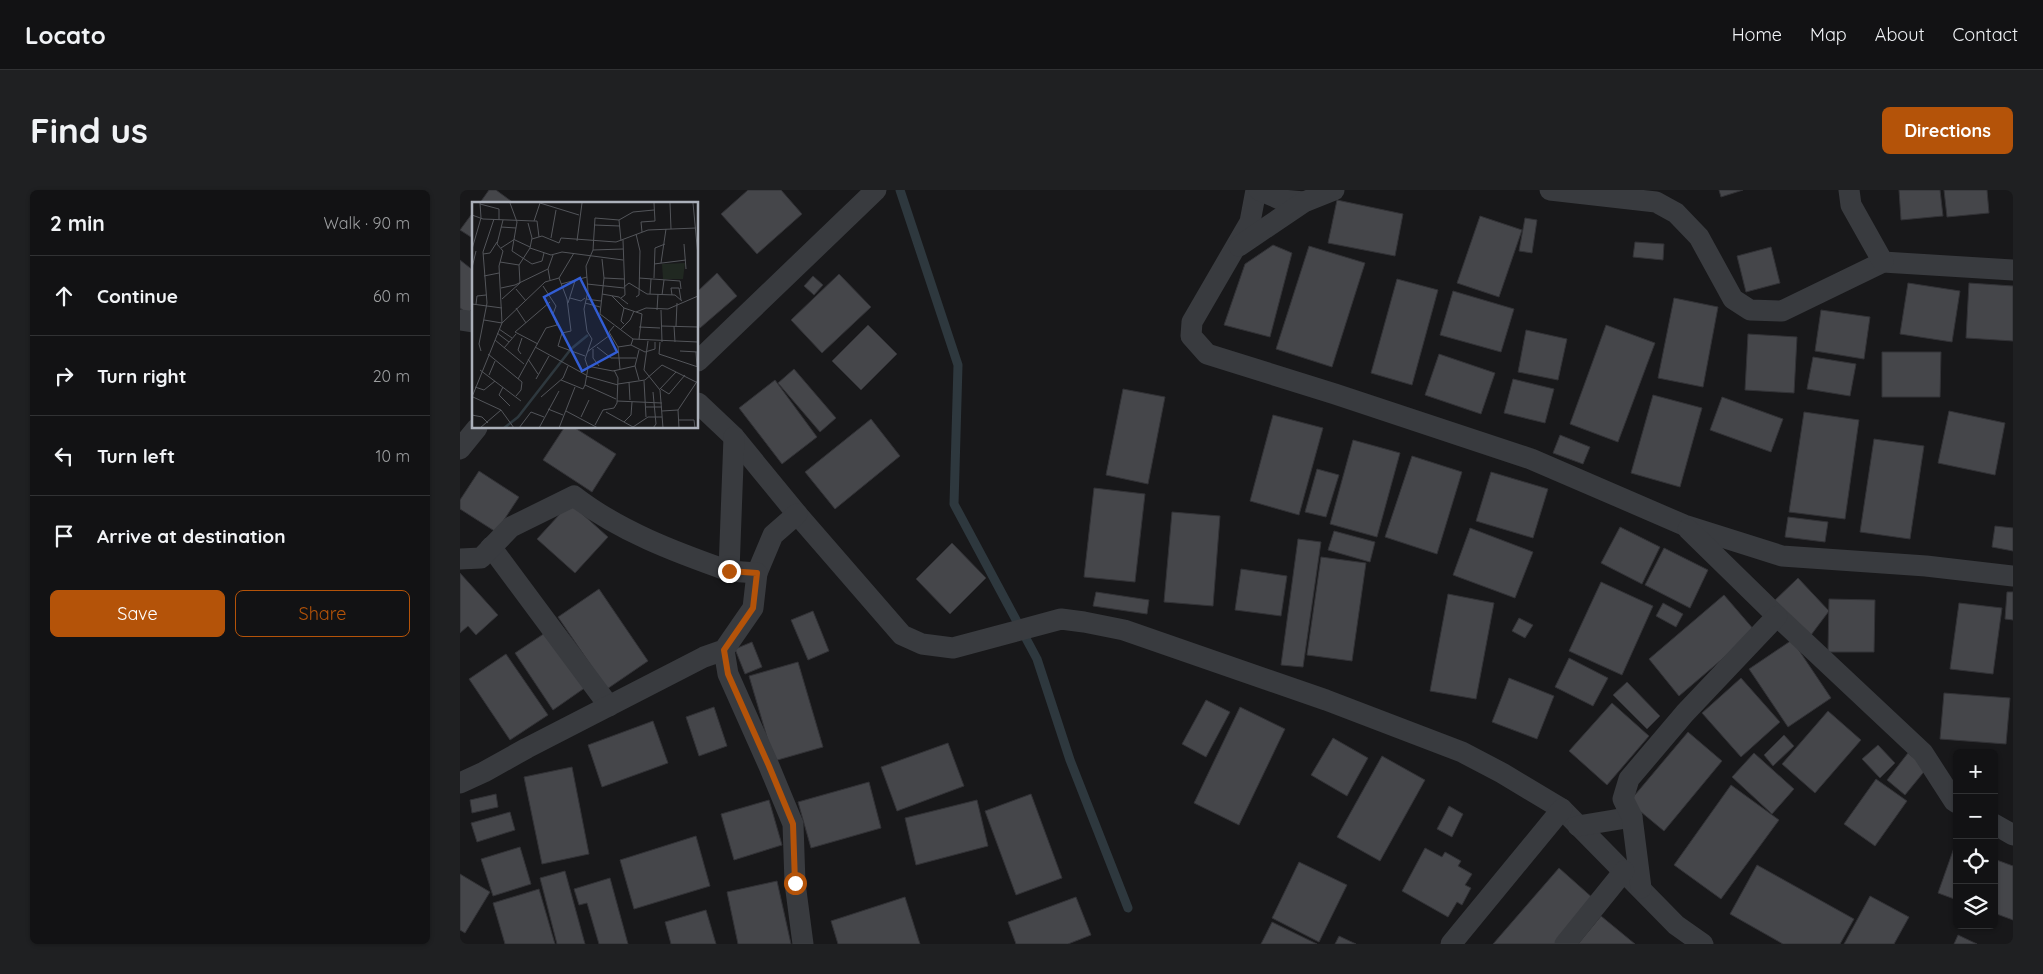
<!DOCTYPE html>
<html lang="en">
<head>
<meta charset="utf-8">
<style>
	body { margin:0; font-family:Quicksand,sans-serif; background:#1f2022; color:#f1f3f6 }
	.controls { position:absolute; right:15px; bottom:15px; display:grid; overflow:hidden; border-radius:8px; box-shadow:0 1px 4px #0004 }
	.controls button { width:45px; height:45px; display:grid; place-items:center; padding:0; border:0; border-bottom:1px solid #313234; background:#121214; color:#f1f3f6; font:25px sans-serif }
	.stop { position:absolute; width:15px; height:15px; margin:-11px; border:4px solid #b45309; border-radius:50%; background:#fff }
	.stop.end { background:#b45309; border-color:#fff; box-shadow:0 1px 5px #0008 }
	.list { margin:0; padding:0; list-style:none }
	h2 { display:flex; justify-content:space-between; align-items:center; height:65px; margin:0; padding:0 20px; font-size:21px }
	h2 small { font-size:16px; font-weight:400; color:#9c9ea0 }
	.list li { display:grid; grid-template-columns:32px 1fr auto; gap:15px; align-items:center; box-sizing:border-box; height:80px; padding:0 20px; border-top:1px solid #313234 }
	.list b { display:block; font-size:19px; white-space:nowrap }
	.list em { font-size:16px; font-style:normal; color:#9c9ea0 }
	.actions { display:flex; gap:10px; padding:15px 20px }
	.actions a { flex:1; padding:11px 0; border:1px solid #b45309; border-radius:8px; text-align:center; font-size:18px; color:#b45309 }
	.actions .main { background:#b45309; color:#fff }
	.icon { flex:none; width:28px; height:28px; fill:none; stroke:currentColor; stroke-width:2; stroke-linecap:round; stroke-linejoin:round }
	.map { position:relative; flex:none; width:1553px; height:754px; overflow:hidden; border-radius:8px }
	header { display:flex; align-items:center; gap:30px; box-sizing:border-box; height:70px; padding:0 25px; background:#121214; border-bottom:1px solid #313234 }
	header strong { font-size:24px }
	nav { display:flex; gap:28px; margin-inline-start:auto; font-size:18px }
	.intro { display:flex; align-items:center; justify-content:space-between; box-sizing:border-box; height:120px; padding:0 30px }
	h1 { margin:0; font-size:35px }
	.button { padding:12px 22px; border-radius:8px; background:#b45309; color:#fff; font-size:18px; font-weight:700 }
	main { display:flex; gap:30px; padding:0 30px }
	aside { flex:1; background:#121214; border-radius:8px; box-shadow:0 1px 4px #0004 }
	.map>svg:first-child { display:block }
	.lines { fill:none; stroke-linecap:round; stroke-linejoin:round }
	.stream { stroke:#2e383e; stroke-width:9 }
	.building { fill:#45464a; stroke:#323236 }
	.minor { stroke:#393b3f; stroke-width:21 }
	.route { stroke:#b45309; stroke-width:6 }
	.inset-river { fill:none; stroke:#2e383e; stroke-width:2.5 }
	.inset-road { fill:none; stroke:#53555a; stroke-width:1 }
	.view { fill:#325dd4; fill-opacity:0.15; stroke:#325dd4; stroke-width:2.5 }
	.inset-edge { fill:none; stroke:#abb0ba; stroke-width:2.5 }
</style>
</head>
<body>
<header>
<strong>Locato</strong>
<nav><a>Home</a><a>Map</a><a>About</a><a>Contact</a></nav>
</header>
<div class="intro"><h1>Find us</h1><a class="button">Directions</a></div>
<main>
<aside>
<h2>2 min<small>Walk · 90 m</small></h2>
<ul class="list">
<li><svg class="icon" aria-label="ahead" viewBox="0 0 24 24"><path d="M12 20V5M6 11l6-6 6 6"/></svg><div><b>Continue</b></div><em>60 m</em></li>
<li><svg class="icon" aria-label="right" viewBox="0 0 24 24"><path d="M7 20v-9h11M14 6l5 5-5 5"/></svg><div><b>Turn right</b></div><em>20 m</em></li>
<li><svg class="icon" aria-label="left" viewBox="0 0 24 24"><path d="M17 20v-9H6M10 6l-5 5 5 5"/></svg><div><b>Turn left</b></div><em>10 m</em></li>
<li><svg class="icon" aria-label="arrive" viewBox="0 0 24 24"><path d="M6 21V4h12l-3 4 3 4H6"/></svg><div><b>Arrive at destination</b></div></li>
</ul>
<div class="actions"><a class="main">Save</a><a>Share</a></div>
</aside>
<div class="map">
<svg width="1553" height="754" viewBox="0 0 1553 754">
	<rect width="100%" height="100%" fill="#18181a"/>
	<g class="lines">
		<!-- stream -->
		<polyline class="stream" points="440,0 498,175 494,314 577,469 610,570 668,718"/>
	</g>
	<!-- building -->
	<g class="building">
		<polygon points="29,0 36,0 55,14 19,14"/>
		<polygon points="288,0 321,0 342,24 297,64 261,24"/>
		<polygon points="1259,0 1283,0 1261,7"/>
		<polygon points="1439,0 1480,0 1483,26 1441,30"/>
		<polygon points="1484,0 1527,0 1529,23 1487,27"/>
		<polygon points="877,10 943,24 935,66 868,53"/>
		<polygon points="14,21 14,49 0,40"/>
		<polygon points="1020,26 1062,40 1039,107 997,93"/>
		<polygon points="1065,28 1077,30 1072,63 1059,61"/>
		<polygon points="1175,52 1204,54 1203,70 1173,67"/>
		<polygon points="813,55 832,63 810,147 764,135 785,74"/>
		<polygon points="849,56 905,73 872,177 816,159"/>
		<polygon points="1311,57 1320,93 1286,102 1277,66"/>
		<polygon points="0,70 14,81 14,116 8,124 0,118"/>
		<polygon points="257,83 277,106 240,138 238,135 238,101"/>
		<polygon points="379,84 411,117 362,163 331,130"/>
		<polygon points="353,86 363,95 354,105 344,96"/>
		<polygon points="937,89 978,100 952,195 911,183"/>
		<polygon points="1448,93 1500,101 1492,152 1440,144"/>
		<polygon points="1509,93 1553,96 1553,151 1506,148"/>
		<polygon points="993,101 1054,119 1041,162 980,145"/>
		<polygon points="1214,108 1258,117 1243,197 1198,188"/>
		<polygon points="1361,120 1410,127 1404,169 1355,161"/>
		<polygon points="408,135 437,164 401,200 372,171"/>
		<polygon points="1146,135 1195,153 1158,252 1110,234"/>
		<polygon points="1066,140 1107,149 1098,190 1058,182"/>
		<polygon points="1288,144 1337,147 1334,203 1285,200"/>
		<polygon points="1422,162 1481,162 1480,207 1422,207"/>
		<polygon points="979,164 1035,183 1021,224 965,205"/>
		<polygon points="1353,167 1396,174 1390,206 1347,199"/>
		<polygon points="334,179 376,228 360,242 318,193"/>
		<polygon points="1053,189 1094,199 1085,233 1044,223"/>
		<polygon points="315,190 357,247 322,274 279,218"/>
		<polygon points="663,199 705,207 688,294 646,285"/>
		<polygon points="1193,205 1242,218 1220,297 1171,283"/>
		<polygon points="1262,207 1323,229 1311,262 1250,240"/>
		<polygon points="1489,221 1545,233 1535,285 1478,273"/>
		<polygon points="1344,222 1399,230 1385,329 1329,322"/>
		<polygon points="813,225 863,238 839,325 790,311"/>
		<polygon points="411,229 440,266 375,319 345,282"/>
		<polygon points="104,238 115,238 156,264 132,302 83,270"/>
		<polygon points="1100,245 1130,257 1123,274 1093,263"/>
		<polygon points="1414,249 1464,256 1450,349 1400,342"/>
		<polygon points="893,250 940,263 917,347 870,334"/>
		<polygon points="952,266 1002,282 977,364 925,347"/>
		<polygon points="857,279 879,285 866,327 845,322"/>
		<polygon points="19,281 59,307 36,342 0,319 0,310"/>
		<polygon points="1031,282 1088,299 1073,348 1016,331"/>
		<polygon points="634,298 685,304 675,392 624,387"/>
		<polygon points="110,313 148,347 115,383 77,349"/>
		<polygon points="712,322 760,326 753,416 704,412"/>
		<polygon points="1328,327 1368,332 1365,352 1325,347"/>
		<polygon points="1535,336 1553,338 1553,361 1532,357"/>
		<polygon points="1160,337 1200,357 1182,394 1141,373"/>
		<polygon points="1010,338 1073,362 1055,408 993,385"/>
		<polygon points="874,341 915,352 910,372 868,360"/>
		<polygon points="838,349 861,352 843,477 821,475"/>
		<polygon points="492,353 526,388 490,424 456,389"/>
		<polygon points="1204,358 1248,380 1230,418 1185,395"/>
		<polygon points="861,367 906,373 892,471 847,465"/>
		<polygon points="781,379 827,386 821,426 775,420"/>
		<polygon points="0,383 38,425 16,445 8,436 0,443"/>
		<polygon points="1338,388 1369,421 1348,449 1312,413"/>
		<polygon points="1141,392 1193,416 1162,485 1109,461"/>
		<polygon points="139,399 188,471 147,499 98,427"/>
		<polygon points="636,402 689,410 687,424 633,416"/>
		<polygon points="1547,402 1553,402 1553,430 1545,429"/>
		<polygon points="988,404 1034,413 1016,509 970,501"/>
		<polygon points="1264,405 1295,441 1219,506 1189,469"/>
		<polygon points="1369,409 1415,410 1414,462 1368,462"/>
		<polygon points="1203,413 1223,424 1216,437 1196,426"/>
		<polygon points="1499,413 1542,418 1533,484 1490,479"/>
		<polygon points="353,421 369,461 348,470 331,430"/>
		<polygon points="1059,428 1073,435 1065,448 1052,441"/>
		<polygon points="88,441 126,497 93,520 55,463"/>
		<polygon points="1332,450 1371,508 1328,537 1289,479"/>
		<polygon points="292,452 302,477 285,484 275,459"/>
		<polygon points="46,464 88,525 50,550 9,489"/>
		<polygon points="1109,468 1148,488 1133,516 1095,497"/>
		<polygon points="338,472 363,557 314,571 289,486"/>
		<polygon points="1049,488 1094,506 1077,549 1032,532"/>
		<polygon points="1281,488 1320,532 1281,567 1242,523"/>
		<polygon points="1167,492 1200,526 1187,539 1153,505"/>
		<polygon points="1484,503 1550,508 1546,554 1480,549"/>
		<polygon points="746,510 770,522 746,567 722,554"/>
		<polygon points="1152,513 1189,546 1147,595 1109,561"/>
		<polygon points="254,517 267,556 239,566 226,527"/>
		<polygon points="780,517 825,539 779,635 734,613"/>
		<polygon points="1368,521 1401,550 1355,603 1322,574"/>
		<polygon points="193,531 208,573 142,597 128,555"/>
		<polygon points="1228,542 1262,571 1204,641 1169,612"/>
		<polygon points="1324,545 1334,556 1313,576 1304,565"/>
		<polygon points="873,548 908,568 887,606 851,585"/>
		<polygon points="488,553 504,596 437,621 421,577"/>
		<polygon points="1418,555 1435,573 1420,588 1402,569"/>
		<polygon points="1294,563 1334,599 1312,624 1272,587"/>
		<polygon points="1448,563 1467,578 1445,605 1427,590"/>
		<polygon points="922,566 965,590 920,671 877,647"/>
		<polygon points="112,577 129,664 82,674 64,587"/>
		<polygon points="1416,589 1447,611 1415,656 1384,634"/>
		<polygon points="409,592 421,638 351,658 338,612"/>
		<polygon points="1271,595 1319,630 1261,709 1214,675"/>
		<polygon points="36,604 38,617 12,623 10,610"/>
		<polygon points="571,604 602,688 556,705 525,621"/>
		<polygon points="309,610 322,655 274,670 261,624"/>
		<polygon points="517,610 528,656 456,675 445,628"/>
		<polygon points="989,616 1003,624 992,647 977,639"/>
		<polygon points="50,622 55,640 17,652 11,633"/>
		<polygon points="236,646 250,696 174,719 160,670"/>
		<polygon points="1495,655 1497,656 1497,710 1478,703"/>
		<polygon points="60,657 71,694 33,706 21,669"/>
		<polygon points="965,658 982,667 985,662 1001,671 998,676 1012,684 1005,695 1011,698 1002,715 997,712 988,727 942,701"/>
		<polygon points="1534,669 1553,676 1553,730 1534,723"/>
		<polygon points="839,672 887,695 859,752 812,728"/>
		<polygon points="1297,675 1394,729 1380,754 1323,754 1270,724"/>
		<polygon points="1099,678 1135,710 1096,754 1033,754"/>
		<polygon points="105,681 125,754 97,754 80,688"/>
		<polygon points="0,684 30,702 5,743 0,740"/>
		<polygon points="150,688 168,754 139,754 127,713 119,715 114,699"/>
		<polygon points="317,691 331,754 278,754 267,702"/>
		<polygon points="79,699 95,754 45,754 33,713"/>
		<polygon points="1410,706 1449,727 1434,754 1384,754"/>
		<polygon points="445,707 460,754 378,754 371,731"/>
		<polygon points="616,707 631,745 608,754 556,754 548,732"/>
		<polygon points="246,720 256,754 211,754 205,732"/>
		<polygon points="1141,726 1175,754 1118,754"/>
		<polygon points="812,732 857,754 801,754"/>
		<polygon points="1498,745 1517,754 1494,754"/>
		<polygon points="879,746 896,754 875,754"/>
	</g>
	<g class="lines">
		<!-- minor -->
		<g class="minor">
			<polyline points="796,0 790,32 732,132 731,146 747,164 875,204 1071,269 1224,335 1322,366 1466,376 1553,386"/>
			<polyline points="799,0 822,10 844,12"/>
			<polyline points="1090,0 1196,12 1216,23 1239,47 1273,109 1290,120 1322,121 1423,72 1553,80"/>
			<polyline points="1389,0 1391,15 1423,72"/>
			<polyline points="779,56 844,12 874,0"/>
			<polyline points="0,130 14,132"/>
			<polyline points="238,171 416,0"/>
			<polyline points="238,213 274,247 337,324 442,445 462,454 493,458 601,429 624,432 664,440 866,510 1002,562 1042,583 1102,619 1216,735 1243,754"/>
			<polyline points="0,259 17,238"/>
			<polyline points="1228,339 1317,426 1463,563 1494,611 1497,613"/>
			<polyline points="31,357 149,516"/>
			<path d="M0,369L21,368L51,337L114,306C159,341 215,362 269,381"/>
			<polyline points="297,383 313,345 337,324"/>
			<polyline points="264,460 268,484 309,576 333,634 335,693 343,754"/>
			<polyline points="0,593 24,582 67,558 244,467 264,460 293,418 297,383 269,381 274,247"/>
			<polyline points="1534,634 1553,645"/>
			<polyline points="1118,636 1172,627"/>
			<polyline points="1181,698 1172,627 1163,609 1169,589 1225,523 1317,426"/>
			<polyline points="991,754 1102,619"/>
			<polyline points="1105,754 1164,681"/>
		</g>
	</g>
	<g class="lines">
		<!-- route -->
		<polyline class="route" points="269,381 297,383 293,418 264,460 268,484 309,576 333,634 335,693"/>
	</g>
	<!-- overview -->
	<g transform="translate(12 12)">
		<rect width="226" height="226" fill="#18181a"/>
		<path d="M213,61L211,77H191L190,62Z" fill="#202821"/>
		<path class="inset-river" d="M32,226L46,215L99,147L116,133"/>
		<path class="inset-road" d="M38,1L45,20L40,49L60,62L70,59L72,51M68,1L107,13M198,1L199,27M221,1L226,54M8,2L27,7V18M0,13L11,17L62,19L68,1M147,18L149,39M62,19H65L67,35M122,23L148,24M29,25L44,26M170,30L169,20L183,19L182,1M164,32L168,49L167,93L164,95M79,36L84,8M60,37L70,34L87,41L89,36L144,40L176,28L224,26M43,38L58,45M105,39L110,1M212,42L214,67M29,46L43,37M58,46L79,53L90,50L151,58M0,47L9,16L8,1M121,48L151,47M11,52L18,51L25,40M130,57L132,76L128,112L161,137L226,140M28,60L47,63M189,61L194,27M182,62L214,58M47,63L58,46L60,36L56,21M0,66L4,49M12,74L27,71M87,76L95,97L99,129L90,131L86,144L113,154M132,76L152,77M167,76L208,79L209,87M182,76L183,46L193,42M78,78L76,67L81,53M89,82L115,75M115,82L152,86M152,85L157,81L175,92L203,93L210,99M29,86L43,83L76,67M44,87L54,99M130,92L147,95L156,102M178,92L179,77M190,93L192,78M200,93L199,86H207L209,98M140,94L152,106L170,112M98,96L109,99L113,96M149,96L153,93L151,38M30,97L48,81L47,63M114,97L129,99M96,101L103,79M113,101L128,105M0,102L30,106M4,102L5,94L14,93M44,106L54,121M152,106L149,119L152,122M185,108L186,92M189,108L190,140M164,110L174,106L196,107L226,94M12,118L30,121L73,80L87,76L102,51M142,124L137,130L146,145L148,167M189,124L226,125M202,124L203,140M204,124L205,101M167,125L188,126M27,127L40,136M148,128L158,118L162,109M25,131L37,140M167,137L170,112M23,138L52,162M176,139L172,168L188,188L191,226M188,140L187,152L226,165M66,142L43,130L78,100M159,143L173,150L183,147V140M63,145L114,173M125,145L139,156H164M146,145L159,143L161,137M32,146L44,132M121,147V156L127,164M167,148L163,164L167,178M9,149L7,142L15,101L11,50L22,17M208,149L226,150M115,150L138,133M224,150L225,165M16,152L50,180L49,188L44,194M49,152L46,148L50,136M56,157L66,172M115,164L141,169L163,164M8,168L49,199M17,173L23,159M114,174L146,183M46,177L74,126L85,123L81,112L84,104L71,84M64,177L77,154M89,178L111,187L113,183L116,166L113,157L120,137L115,129L112,107L116,89L114,64L121,48L123,16L147,18L161,10L182,8M172,179L174,215M157,180L158,198M146,182L173,178L190,163L226,181M113,183L144,197M3,185L12,188L23,179M31,185L27,193L38,204M188,187L204,170M189,187L197,192L213,173M0,195L30,121L27,64L31,49L25,42L31,18M1,195L29,208L42,226M69,195L91,176L96,164M145,199L190,201M174,205H190M76,207L91,213M94,209L126,226M190,209L206,208M134,210L161,225M0,213L10,215L16,221M109,215L117,198M207,218H222L223,226M152,220L159,213L160,200M123,223L131,208L142,206L145,201L146,176L142,168M161,225L176,215H190M8,226L29,208M47,226L59,210L72,215M67,226L87,189M87,226L103,185M181,226L184,222L181,190M207,226L206,208L226,178"/>
		<path class="view" d="M108,76L145,150L110,169L72,95Z"/>
		<rect width="226" height="226" class="inset-edge"/>
	</g>
</svg>
<div class="controls">
<button>+</button>
<button>−</button>
<button><svg class="icon" aria-label="locate" viewBox="0 0 24 24"><circle cx="12" cy="12" r="6"/><path d="M12 2v4M12 18v4M2 12h4M18 12h4"/></svg></button>
<button><svg class="icon" aria-label="layers" viewBox="0 0 24 24"><path d="M12 4l9 5-9 5-9-5zM3 14l9 5 9-5"/></svg></button>
</div>
<div class="stop" style="left:335px;top:693px"></div>
<div class="stop end" style="left:269px;top:381px"></div>
</div>
</main>
</body>
</html>
